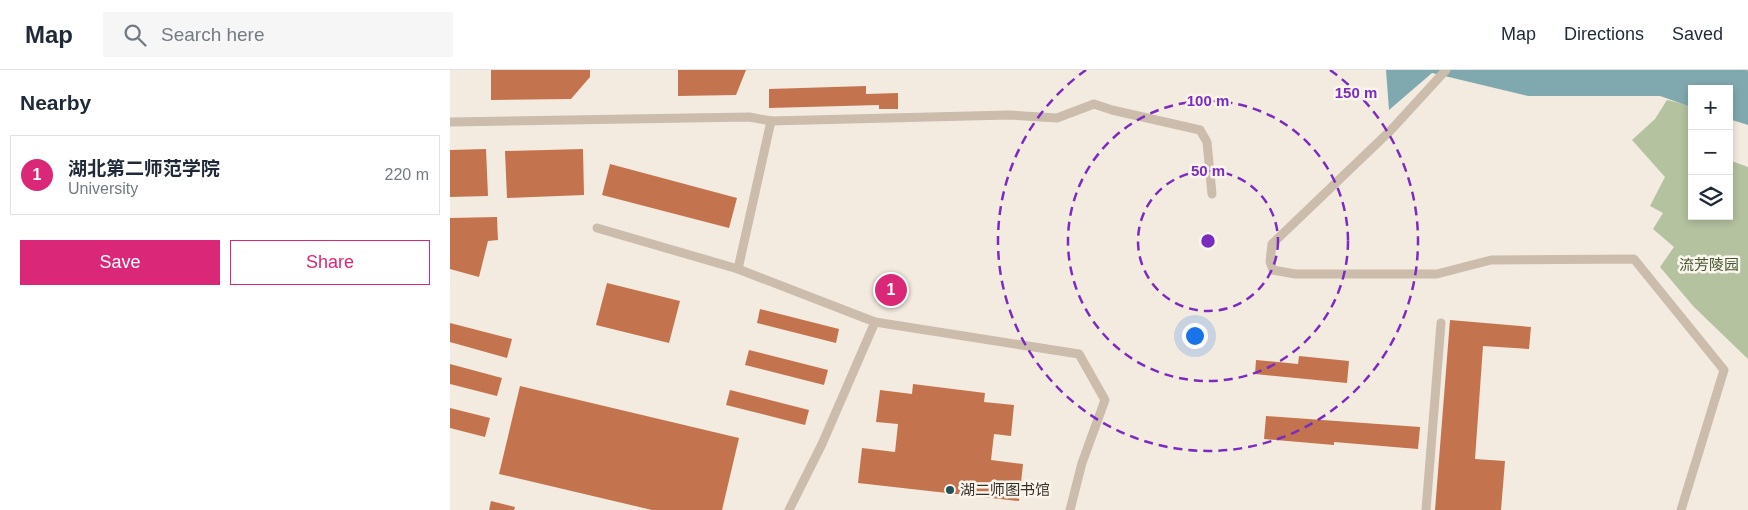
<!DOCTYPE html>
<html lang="en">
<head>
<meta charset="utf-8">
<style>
	body { margin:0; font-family:Helvetica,"Noto Sans SC",sans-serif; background:#f6f6f7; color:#1f2937 }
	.controls { position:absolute; right:15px; top:15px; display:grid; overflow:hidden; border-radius:0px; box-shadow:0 2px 8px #0003 }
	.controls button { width:45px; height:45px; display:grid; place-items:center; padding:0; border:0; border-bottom:1px solid #e0e1e3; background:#fff; color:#1f2937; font:25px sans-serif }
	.you { position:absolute; left:744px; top:265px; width:18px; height:18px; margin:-12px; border:4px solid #fff; border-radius:50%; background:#1a73e8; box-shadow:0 0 0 8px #1a73e833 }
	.badge { display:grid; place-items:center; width:32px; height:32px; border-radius:50%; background:#db2777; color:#fff; font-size:16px; font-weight:700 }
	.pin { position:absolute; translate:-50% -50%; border:2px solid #fff; box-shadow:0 1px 5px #0006 }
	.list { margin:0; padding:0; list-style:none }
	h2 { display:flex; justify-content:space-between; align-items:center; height:65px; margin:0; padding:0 20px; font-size:21px }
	h2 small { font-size:16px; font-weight:400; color:#747a83 }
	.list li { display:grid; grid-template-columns:32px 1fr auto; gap:15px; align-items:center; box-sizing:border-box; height:80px; margin:0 10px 10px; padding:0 10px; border:1px solid #e0e1e3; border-radius:0px }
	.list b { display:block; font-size:19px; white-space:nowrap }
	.list p { margin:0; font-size:16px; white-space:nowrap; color:#747a83 }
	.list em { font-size:16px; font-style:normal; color:#747a83 }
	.actions { display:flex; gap:10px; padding:15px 20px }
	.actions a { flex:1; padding:11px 0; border:1px solid #db2777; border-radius:0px; text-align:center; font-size:18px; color:#db2777 }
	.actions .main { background:#db2777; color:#fff }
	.icon { flex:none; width:28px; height:28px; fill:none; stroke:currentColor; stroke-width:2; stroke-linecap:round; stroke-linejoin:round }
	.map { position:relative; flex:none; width:1298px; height:440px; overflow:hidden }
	header { display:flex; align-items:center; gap:30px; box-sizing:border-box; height:70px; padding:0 25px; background:#fff; border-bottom:1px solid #e0e1e3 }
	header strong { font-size:24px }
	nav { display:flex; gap:28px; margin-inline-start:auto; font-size:18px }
	.search { width:350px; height:45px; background:#f6f6f7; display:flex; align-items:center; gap:12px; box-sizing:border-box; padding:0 18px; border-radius:0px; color:#747a83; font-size:19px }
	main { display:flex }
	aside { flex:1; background:#fff }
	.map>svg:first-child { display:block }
	.green { fill:#b4c2a0 }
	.water { fill:#80a9af }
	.building { fill:#c3744e }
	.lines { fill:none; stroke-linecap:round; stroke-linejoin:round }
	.street { stroke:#cbbcac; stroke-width:9 }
	.ring { fill:none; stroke:#7b2cbf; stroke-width:2.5; stroke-dasharray:9 6 }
	.poi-dot { fill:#21525a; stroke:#faf5ed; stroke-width:2 }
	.labels { text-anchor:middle; stroke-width:5; stroke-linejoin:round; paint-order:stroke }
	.park-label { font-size:15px; fill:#45572f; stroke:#faf5ed }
	.poi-label { font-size:15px; fill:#39302b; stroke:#faf5ed; text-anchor:start }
	.centre { fill:#7b2cbf; stroke:#faf5ed; stroke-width:2.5 }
	.ring-label { font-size:15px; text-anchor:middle; font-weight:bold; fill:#7b2cbf; stroke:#faf5ed; stroke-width:5; stroke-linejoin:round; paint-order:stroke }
</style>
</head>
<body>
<header>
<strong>Map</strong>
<div class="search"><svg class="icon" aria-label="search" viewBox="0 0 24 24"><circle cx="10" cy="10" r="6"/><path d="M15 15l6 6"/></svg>Search here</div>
<nav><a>Map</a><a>Directions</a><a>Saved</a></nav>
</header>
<main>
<aside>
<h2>Nearby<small></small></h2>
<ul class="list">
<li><span class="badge">1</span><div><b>湖北第二师范学院</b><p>University</p></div><em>220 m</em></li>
</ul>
<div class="actions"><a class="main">Save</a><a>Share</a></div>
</aside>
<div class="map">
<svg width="1298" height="440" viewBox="0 0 1298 440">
	<rect width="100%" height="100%" fill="#f3ebe0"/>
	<!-- green -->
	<polygon class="green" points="1217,30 1240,35 1242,59 1242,146 1279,146 1279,90 1298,97 1298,289 1244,237 1210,197 1224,177 1203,159 1213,143 1200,136 1215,107 1182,70 1205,49"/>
	<!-- water -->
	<polygon class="water" points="936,0 1297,0 1298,1 1298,55 1279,49 1279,19 1242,19 1242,37 1210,26 1078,26 982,3 939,40"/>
	<!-- building -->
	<g class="building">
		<polygon points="41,0 140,0 140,7 121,29 41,30"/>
		<polygon points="228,0 296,0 286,25 228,26"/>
		<polygon points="416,16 416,24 448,23 448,39 429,39 429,35 319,38 319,19"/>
		<polygon points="36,79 38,126 0,127 0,80"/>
		<polygon points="133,79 134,125 57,128 55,81"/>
		<polygon points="160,94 287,128 279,158 152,125"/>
		<polygon points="47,147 48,170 38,171 29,207 0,199 0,148"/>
		<polygon points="157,213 230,231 219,273 146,255"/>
		<polygon points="310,239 389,259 386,273 307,253"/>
		<polygon points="1000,250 1081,257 1079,279 1033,276 1025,389 1055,391 1051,440 985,440"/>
		<polygon points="0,253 62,269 57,288 0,272"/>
		<polygon points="299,280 378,300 374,315 295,295"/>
		<polygon points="849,286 899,291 897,313 805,304 806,290 848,294"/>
		<polygon points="0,294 52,308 47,326 0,314"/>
		<polygon points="463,314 535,323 534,332 564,335 561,366 544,364 541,390 573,394 569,431 408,413 412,378 445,382 448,354 426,352 430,320 462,324"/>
		<polygon points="70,316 289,368 272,440 202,440 49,404"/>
		<polygon points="280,320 359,340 355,355 276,335"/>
		<polygon points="0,338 40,348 35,367 0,358"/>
		<polygon points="816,346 970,357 968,379 884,372 884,375 814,369"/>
		<polygon points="41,431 65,437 64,440 39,440"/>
	</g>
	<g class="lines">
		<!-- street -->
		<g class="street">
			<polyline points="996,0 941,60 822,174 820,192 823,200 845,204 987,204 1041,190 1184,189 1274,300 1231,440"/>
			<polyline points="321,51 559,45 607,48 644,34 662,40 750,60 757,72 762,124"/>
			<polyline points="0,52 299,47 321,51 288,199 425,252 372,374 339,440"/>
			<polyline points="147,158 288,199"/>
			<polyline points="425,252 629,284 655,330 632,393 620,440"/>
			<polyline points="976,440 991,253"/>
		</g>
	</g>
	<!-- distance rings -->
	<g class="ring">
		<circle cx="758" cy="171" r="70"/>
		<circle cx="758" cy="171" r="140"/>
		<path d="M880 0A210 210 0 1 1 636 0"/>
	</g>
	<!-- markers -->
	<circle class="poi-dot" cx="500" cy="420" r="5"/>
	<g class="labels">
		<!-- park labels -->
		<g class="park-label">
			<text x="1259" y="200">流芳陵园</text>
		</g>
		<!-- poi labels -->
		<g class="poi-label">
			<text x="510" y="425">湖二师图书馆</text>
		</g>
	</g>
	<circle cx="758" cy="171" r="8" class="centre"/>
	<g class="ring-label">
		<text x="906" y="28">150 m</text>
		<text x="758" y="36">100 m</text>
		<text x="758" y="106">50 m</text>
	</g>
</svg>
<div class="controls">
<button>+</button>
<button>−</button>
<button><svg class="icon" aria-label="layers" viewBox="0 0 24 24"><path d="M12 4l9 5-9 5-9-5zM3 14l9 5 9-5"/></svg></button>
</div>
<div class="you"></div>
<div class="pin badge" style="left:441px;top:220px">1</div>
</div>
</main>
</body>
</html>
